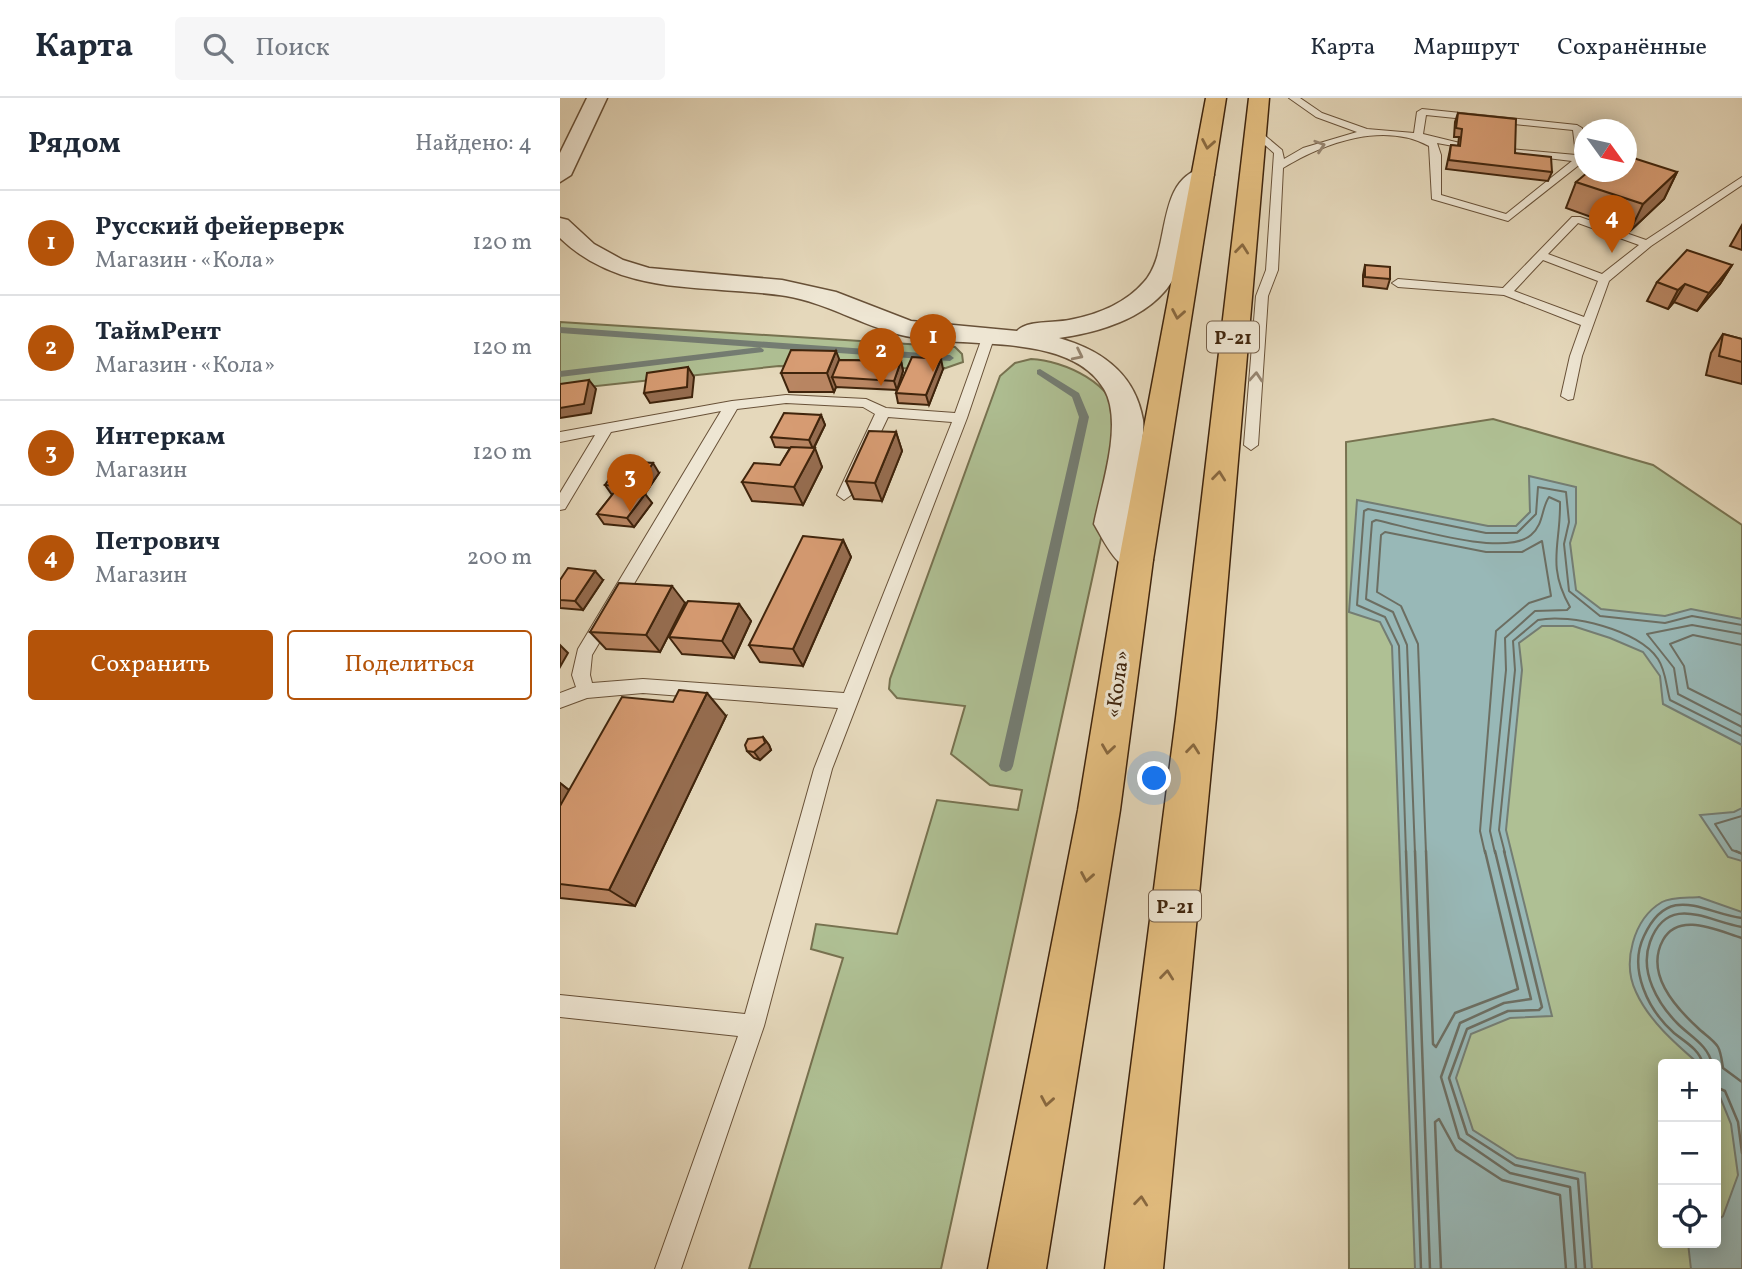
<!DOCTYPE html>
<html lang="ru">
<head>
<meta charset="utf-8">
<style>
	body { margin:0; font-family:Vollkorn,serif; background:#f6f6f7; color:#1f2937 }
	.controls { position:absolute; right:21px; bottom:21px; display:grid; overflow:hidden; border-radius:7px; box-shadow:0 4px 18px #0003 }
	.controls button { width:63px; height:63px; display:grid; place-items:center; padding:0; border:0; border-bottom:2px solid #e0e1e3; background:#fff; color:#1f2937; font:35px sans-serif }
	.compass { position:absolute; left:1014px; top:21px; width:63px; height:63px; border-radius:50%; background:#fff; box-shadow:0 4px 18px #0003; rotate:123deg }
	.you { position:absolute; left:595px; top:681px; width:24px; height:24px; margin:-18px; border:5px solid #fff; border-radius:50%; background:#1a73e8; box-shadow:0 0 0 10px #1a73e833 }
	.badge { display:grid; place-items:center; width:46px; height:46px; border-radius:50%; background:#b45309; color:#fff; font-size:23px; font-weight:700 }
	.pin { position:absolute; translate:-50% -58px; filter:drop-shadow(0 2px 4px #0008) }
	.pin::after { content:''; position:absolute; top:37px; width:24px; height:21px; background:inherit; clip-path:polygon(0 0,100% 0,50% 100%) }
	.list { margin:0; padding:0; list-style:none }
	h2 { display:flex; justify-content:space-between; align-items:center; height:91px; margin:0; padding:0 28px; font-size:30px }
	h2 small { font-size:23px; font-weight:400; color:#747a83 }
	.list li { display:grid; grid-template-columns:46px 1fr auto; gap:21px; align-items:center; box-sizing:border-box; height:105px; padding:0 28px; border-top:2px solid #e0e1e3 }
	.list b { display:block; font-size:26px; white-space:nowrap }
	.list p { margin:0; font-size:23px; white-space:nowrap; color:#747a83 }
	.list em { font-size:23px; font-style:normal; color:#747a83 }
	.actions { display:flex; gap:14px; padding:21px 28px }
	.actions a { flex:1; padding:16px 0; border:2px solid #b45309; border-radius:7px; text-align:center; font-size:24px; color:#b45309 }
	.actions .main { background:#b45309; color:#fff }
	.icon { flex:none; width:38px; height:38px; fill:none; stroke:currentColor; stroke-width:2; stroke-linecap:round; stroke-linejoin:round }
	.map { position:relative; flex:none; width:1182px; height:1171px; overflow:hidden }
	header { display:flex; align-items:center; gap:42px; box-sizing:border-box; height:98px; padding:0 35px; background:#fff; border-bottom:2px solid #e0e1e3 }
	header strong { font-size:33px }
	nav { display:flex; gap:38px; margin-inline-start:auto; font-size:24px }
	.search { width:490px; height:63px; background:#f6f6f7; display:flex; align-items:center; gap:18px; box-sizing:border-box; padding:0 24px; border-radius:7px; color:#747a83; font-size:26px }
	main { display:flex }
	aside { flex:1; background:#fff }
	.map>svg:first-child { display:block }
	.green { fill:#afc094; stroke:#777250; stroke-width:2; fill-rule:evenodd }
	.water { fill:#98b8b7; stroke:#747d73; stroke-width:2 }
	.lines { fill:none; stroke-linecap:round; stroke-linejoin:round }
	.shore-far1 { stroke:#6c6e62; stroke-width:2 }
	.shore { stroke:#6c6e62; stroke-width:2.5 }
	.stream { fill:#747d73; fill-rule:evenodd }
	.service-casing { stroke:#685138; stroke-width:2 }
	.tertiary-casing { stroke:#685138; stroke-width:3 }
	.primary-casing { stroke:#3f240c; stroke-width:3 }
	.service { fill:#eee6d3; fill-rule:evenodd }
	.tertiary { fill:#eee6d3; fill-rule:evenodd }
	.primary { fill:#e2bc7e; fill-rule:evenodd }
	.wall { fill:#b98663; stroke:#3f240c; stroke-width:2 }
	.shaded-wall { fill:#966d50; stroke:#3f240c; stroke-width:2 }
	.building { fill:#d79c73; stroke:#3f240c; stroke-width:2 }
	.oneway { stroke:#88683f }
	.oneway2 { stroke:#968570 }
	.labels { text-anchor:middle; stroke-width:6; stroke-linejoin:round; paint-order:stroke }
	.shield { fill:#eee6d3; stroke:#745e48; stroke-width:2 }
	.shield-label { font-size:19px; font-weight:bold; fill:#3f240c }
	.street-label { font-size:21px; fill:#3f240c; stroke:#eee6d3 }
</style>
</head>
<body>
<header>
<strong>Карта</strong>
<div class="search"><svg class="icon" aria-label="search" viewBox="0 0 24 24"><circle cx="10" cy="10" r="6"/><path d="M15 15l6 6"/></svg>Поиск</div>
<nav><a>Карта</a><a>Маршрут</a><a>Сохранённые</a></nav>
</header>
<main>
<aside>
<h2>Рядом<small>Найдено: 4</small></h2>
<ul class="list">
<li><span class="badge">1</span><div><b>Русский фейерверк</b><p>Магазин · «Кола»</p></div><em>120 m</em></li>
<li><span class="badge">2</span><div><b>ТаймРент</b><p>Магазин · «Кола»</p></div><em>120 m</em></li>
<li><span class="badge">3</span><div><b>Интеркам</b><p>Магазин</p></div><em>120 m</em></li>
<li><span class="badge">4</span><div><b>Петрович</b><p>Магазин</p></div><em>200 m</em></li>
</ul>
<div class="actions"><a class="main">Сохранить</a><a>Поделиться</a></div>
</aside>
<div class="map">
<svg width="1182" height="1171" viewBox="0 0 1182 1171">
	<rect width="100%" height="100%" fill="#e5d8bb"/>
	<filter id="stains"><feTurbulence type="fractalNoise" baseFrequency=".00286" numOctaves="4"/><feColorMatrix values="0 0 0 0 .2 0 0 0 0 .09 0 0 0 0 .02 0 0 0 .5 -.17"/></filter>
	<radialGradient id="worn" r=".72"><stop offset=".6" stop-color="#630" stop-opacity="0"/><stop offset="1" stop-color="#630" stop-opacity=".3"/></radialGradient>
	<!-- green -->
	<g class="green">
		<polygon points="0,224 395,249 402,256 403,264 383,271 219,268 0,292"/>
		<path d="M471,261C503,262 557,286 558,324C559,353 549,392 545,422L381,1171H189L283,860L251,851L256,826L337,836L377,702L458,712L462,692L430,687L391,656L405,608L337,600L329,591L330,581L440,278L455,265Z"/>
		<path d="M933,321L1093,367L1182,427V1171H789L786,344ZM1103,966H1156V1145H1103Z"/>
	</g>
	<!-- water -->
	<g class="water">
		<polygon points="969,378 1016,389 1016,425 1010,445 1016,492 1041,511 1105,518 1131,511 1182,521 1182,647 1103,606 1100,578 1083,554 1050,540 1013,528 982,528 959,545 962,572 946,732 992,918 950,920 911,936 896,980 913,1032 957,1060 1025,1075 1032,1171 855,1171 832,548 820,524 789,514 797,402 928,428 956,428 970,414"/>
		<polygon points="1182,710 1182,763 1168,759 1140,717 1174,714"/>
		<path d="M1139,799L1182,814V1171H1131L1128,1145H1156V1123L1163,1118L1178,1077L1171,1026L1156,989V966H1139C1116,946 1089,923 1076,894C1062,865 1073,821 1102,804C1111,799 1128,800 1139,799Z"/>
	</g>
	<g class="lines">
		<!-- shore-far1 -->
		<g class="shore-far1">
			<polyline points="1182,536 1132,527 1087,536 1114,570 1118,596 1182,629"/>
			<polyline points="1182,547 1133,537 1110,546 1124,568 1128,590 1182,617"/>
			<polyline points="846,755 839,548 825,519 797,507 804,413 808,411 926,435 957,435 976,416 978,389 1006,394 1009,424 1004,446 1009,493 1040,518 1105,525 1132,518 1182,527"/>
			<path d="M855,755L847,547L833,514L806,501L812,424L816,422C849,429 945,460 971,437C984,426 981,411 989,399L1000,404C1001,446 986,467 1010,509L1007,512L975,513L945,540L946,572L930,733L935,755"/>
			<polyline points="866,755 858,546 841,508 817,494 821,437 825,434 926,454 962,454 982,443 991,498 969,505 936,533 920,733 925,755"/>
			<path d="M945,755L939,732L955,572L953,543L978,522C1010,515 1079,532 1098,561C1106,573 1106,588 1110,602L1182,638"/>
			<polyline points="1180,755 1172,752 1155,726 1182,718"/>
		</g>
		<!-- shore -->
		<g class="shore">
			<polyline points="846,753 861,1171"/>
			<polyline points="855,753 870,1171"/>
			<polyline points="866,753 873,946 876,949 895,915 958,891 925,753"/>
			<polyline points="935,753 971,901 944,905 900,925 881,979 899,1040 950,1075 1010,1089 1016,1171"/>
			<polyline points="944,753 982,909 979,912 948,913 907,931 889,980 907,1036 955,1067 1018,1081 1025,1171"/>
			<polyline points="1176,753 1182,756"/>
			<path d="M1182,840C1158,833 1119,813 1103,842C1085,875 1114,908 1138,930C1144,936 1154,942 1158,949C1161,954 1162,964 1163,970L1182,984"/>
			<path d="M1143,966C1139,951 1125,944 1114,935C1088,912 1068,871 1084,838C1109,784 1143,815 1182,820"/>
			<path d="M1152,966C1148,947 1131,939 1118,926C1098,906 1079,874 1090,844C1108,794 1149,824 1182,829"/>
			<polyline points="1156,989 1165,993 1178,1024 1182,1055"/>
			<polyline points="881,1171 875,1024 879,1021 896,1052 942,1082 1000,1097 1006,1171"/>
		</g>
		<!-- stream -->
		<g class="stream">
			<polygon points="0,229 390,257 394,260 390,263 0,235"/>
			<polygon points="200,249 204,252 203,254 0,279 0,273"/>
			<polygon points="480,271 519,295 529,319 453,668 451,672 446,674 441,672 439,668 519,319 512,299 477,276 477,272"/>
		</g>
		<defs>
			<g id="service">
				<path d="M729,0H740L762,15L807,31L854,35L857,14L862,11L1017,27L1022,30L1024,63L948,123L872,101L869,48C823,23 764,45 723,70L718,172L708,198L698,347L691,352L684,347L696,198L706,172L714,55L689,33L697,31L722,52L724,61L743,50L797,34L756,19ZM866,17L1013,32L1016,57L950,51L948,53L953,56L1012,63L946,116L881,97V57L877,45L899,49L904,46L863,36Z"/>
				<path d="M1182,79V87L1091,148L1049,183L1022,258L1013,301L1008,302L1001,298L1010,258L1021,227L944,197L838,189L832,185L838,181L943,190L1012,119H1020L1086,142ZM1018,125L1079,147L1042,176L988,156ZM983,162L1038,183L1024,219L954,193Z"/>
				<path d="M429,233L435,237L407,320L272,671L204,928L121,1171H95L178,938L0,919V897L185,916L254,671L278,610L83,595L27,600L0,610V595L16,589L12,577L18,551L161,313L51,334L5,411L0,412V395L35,337L0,344V334L172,303L226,297L306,301L326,310L395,315L423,237ZM226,305L303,309L315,316L277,397L284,402L291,397L328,319L392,324L284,595L83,581L32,585L30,577L32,557L177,311Z"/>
			</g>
			<g id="tertiary">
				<polygon points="27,0 47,0 11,77 0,84 0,55"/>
				<path d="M643,70L654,77C649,84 640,89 636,97C627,115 628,140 622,160C608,214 548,233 499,240C541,252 575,275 583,322C586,339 571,403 568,425L593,462L588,471C560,480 547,448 534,426C541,389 564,325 544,291C509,232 400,252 341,237C301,227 267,205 226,198C147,186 62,200 0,140V120L8,122L34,146L63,162L89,170L222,182L276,194L351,223L457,233C467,222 494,225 509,222C536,217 565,206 584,184C612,154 594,82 643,70Z"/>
			</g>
			<g id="primary">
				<polygon points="646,0 666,0 593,462 560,712 486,1171 428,1171 518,712 559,462"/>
				<polygon points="689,0 709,0 656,620 603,1171 545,1171 616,620"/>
			</g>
		</defs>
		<!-- service casing -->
		<use href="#service" class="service-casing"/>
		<!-- tertiary casing -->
		<use href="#tertiary" class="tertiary-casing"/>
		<!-- primary casing -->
		<use href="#primary" class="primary-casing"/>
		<!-- service -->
		<use href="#service" class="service"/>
		<!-- tertiary -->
		<use href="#tertiary" class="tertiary"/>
		<!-- primary -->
		<use href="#primary" class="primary"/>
	</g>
	<!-- wall -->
	<g class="wall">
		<polygon points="898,15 955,55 992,74 988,83 886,71 891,47 898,48 899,39 894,39 895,24"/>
		<polygon points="1117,74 1104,101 1070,133 1006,110 1016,84"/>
		<polygon points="1182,127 1182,152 1170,148"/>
		<polygon points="805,167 830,181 827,191 803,188 803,177"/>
		<polygon points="1172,167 1160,186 1137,213 1114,204 1108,211 1087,203 1097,184"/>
		<polygon points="1163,236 1182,241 1182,286 1146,277 1151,255"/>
		<polygon points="279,262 341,263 343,273 337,292 383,271 369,307 338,305 336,295 337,292 276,289 274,294 229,294 221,275"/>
		<polygon points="261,317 265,327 254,350 262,369 243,407 192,403 182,384 220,367 230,350 215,349 211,339"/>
		<polygon points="336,334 342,353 322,403 294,401 286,383"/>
		<polygon points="99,375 85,396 92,405 74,429 44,426 37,416 52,397 45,387"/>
		<polygon points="283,442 291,459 243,568 200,564 189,547"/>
		<polygon points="0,482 43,482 23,512 0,510"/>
		<polygon points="125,505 100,554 46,551 30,534"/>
		<polygon points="179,506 191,523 174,560 122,556 109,539"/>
		<polygon points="166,618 75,808 0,800 0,685 9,692"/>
		<polygon points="203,639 209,647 211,652 200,662 194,660 187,653"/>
	</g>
	<!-- shaded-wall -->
	<g class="shaded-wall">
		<polygon points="1117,74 1104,101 1070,133 1083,106"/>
		<polygon points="1172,167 1160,186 1137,213 1149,195"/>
		<polygon points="1125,186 1114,204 1108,211 1118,192"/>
		<polygon points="276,253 283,271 272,279 276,289 274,294 267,275"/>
		<polygon points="381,261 383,271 369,307 366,297"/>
		<polygon points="341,263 343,273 337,292 334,283"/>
		<polygon points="128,269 134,279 132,299 90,305 84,295"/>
		<polygon points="29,282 36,291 31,315 0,320 0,310"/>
		<polygon points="261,317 265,327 253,351 249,342"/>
		<polygon points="336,334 342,353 322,403 315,385"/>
		<polygon points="255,350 262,369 243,407 234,389"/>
		<polygon points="93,365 99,375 83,398 85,396 92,405 74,429 67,420 83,399 76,390"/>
		<polygon points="283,442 291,459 243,568 233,551"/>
		<polygon points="35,473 43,482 23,512 15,503"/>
		<polygon points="112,488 125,505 100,554 86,537"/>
		<polygon points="179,506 191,523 174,560 162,543"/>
		<polygon points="0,547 8,555 0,569"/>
		<polygon points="147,595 166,618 75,808 49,792"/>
		<polygon points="203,639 209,647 211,652 200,662 194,654"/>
		<polygon points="0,685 10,693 0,711"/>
	</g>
	<!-- building -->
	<g class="building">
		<polygon points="898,15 956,21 955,55 991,59 992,74 889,62 891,47 900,48 902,31 896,30"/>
		<polygon points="1067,58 1117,74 1083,106 1016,84 1028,74 1067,74"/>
		<polygon points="1127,152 1172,167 1149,195 1125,186 1118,192 1097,184"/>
		<polygon points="805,167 830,169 830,181 805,179"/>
		<polygon points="1163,236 1182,241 1182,264 1159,258"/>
		<polygon points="231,252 276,253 267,275 221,275"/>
		<polygon points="352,259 381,261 366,297 336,295"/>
		<polygon points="279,262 341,263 334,283 272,279"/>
		<polygon points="128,269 127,289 84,295 87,275"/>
		<polygon points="29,282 24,306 0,310 0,286"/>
		<polygon points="224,315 261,317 249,342 211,339"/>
		<polygon points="309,333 336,334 315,385 286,383"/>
		<polygon points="231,349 255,350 234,389 182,384 194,365 220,367"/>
		<polygon points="62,363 93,365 76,390 45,387"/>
		<polygon points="56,392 85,396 67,420 37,416"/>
		<polygon points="243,438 283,442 233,551 189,547"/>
		<polygon points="8,470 35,473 15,503 0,502 0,482"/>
		<polygon points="59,485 112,488 86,537 30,534"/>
		<polygon points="128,503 179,506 162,543 109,539"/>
		<polygon points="119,592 147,595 49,792 0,786 0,708 62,599 113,604"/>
		<polygon points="203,639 205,645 194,654 187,653 185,647 188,641"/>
	</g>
	<!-- one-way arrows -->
	<defs><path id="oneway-chevron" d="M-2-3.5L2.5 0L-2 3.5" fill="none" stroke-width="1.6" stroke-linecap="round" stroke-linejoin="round" transform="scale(1.75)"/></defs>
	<g class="oneway">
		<use href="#oneway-chevron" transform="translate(648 46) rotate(100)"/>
		<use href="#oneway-chevron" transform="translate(682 151) rotate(-84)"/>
		<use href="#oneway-chevron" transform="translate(618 216) rotate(100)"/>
		<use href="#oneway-chevron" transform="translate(659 378) rotate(-84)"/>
		<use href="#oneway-chevron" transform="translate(548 651) rotate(98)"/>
		<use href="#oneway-chevron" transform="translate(633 651) rotate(-84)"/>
		<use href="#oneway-chevron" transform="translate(527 779) rotate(100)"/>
		<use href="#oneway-chevron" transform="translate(607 877) rotate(-84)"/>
		<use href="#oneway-chevron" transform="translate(487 1003) rotate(100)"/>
		<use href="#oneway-chevron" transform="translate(581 1103) rotate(-84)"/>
	</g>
	<g class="oneway2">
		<use href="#oneway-chevron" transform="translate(760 48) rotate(-18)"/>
		<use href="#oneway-chevron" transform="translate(518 257) rotate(26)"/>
		<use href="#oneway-chevron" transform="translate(696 279) rotate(-86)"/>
	</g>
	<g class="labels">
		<!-- shield labels -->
		<g class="shield">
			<rect x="647" y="223.5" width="52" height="31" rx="5"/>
			<rect x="589" y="792.5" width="52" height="31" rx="5"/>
		</g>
		<g class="shield-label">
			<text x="673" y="246">Р-21</text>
			<text x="615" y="815">Р-21</text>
		</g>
		<!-- street labels -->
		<g class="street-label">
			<text transform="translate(557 586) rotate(-82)" y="7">«Кола»</text>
		</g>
	</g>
	<rect width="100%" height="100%" filter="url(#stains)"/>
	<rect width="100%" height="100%" fill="url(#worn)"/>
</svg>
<div class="controls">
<button>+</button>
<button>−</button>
<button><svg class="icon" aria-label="locate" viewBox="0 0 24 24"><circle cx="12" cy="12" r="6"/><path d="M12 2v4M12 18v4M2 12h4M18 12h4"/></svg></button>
</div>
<svg class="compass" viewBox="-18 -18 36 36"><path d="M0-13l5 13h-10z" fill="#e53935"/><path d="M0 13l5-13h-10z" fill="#747a83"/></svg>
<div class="you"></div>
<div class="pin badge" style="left:373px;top:274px">1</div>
<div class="pin badge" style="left:321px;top:288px">2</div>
<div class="pin badge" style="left:70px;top:414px">3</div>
<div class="pin badge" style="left:1052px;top:155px">4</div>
</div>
</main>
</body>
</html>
